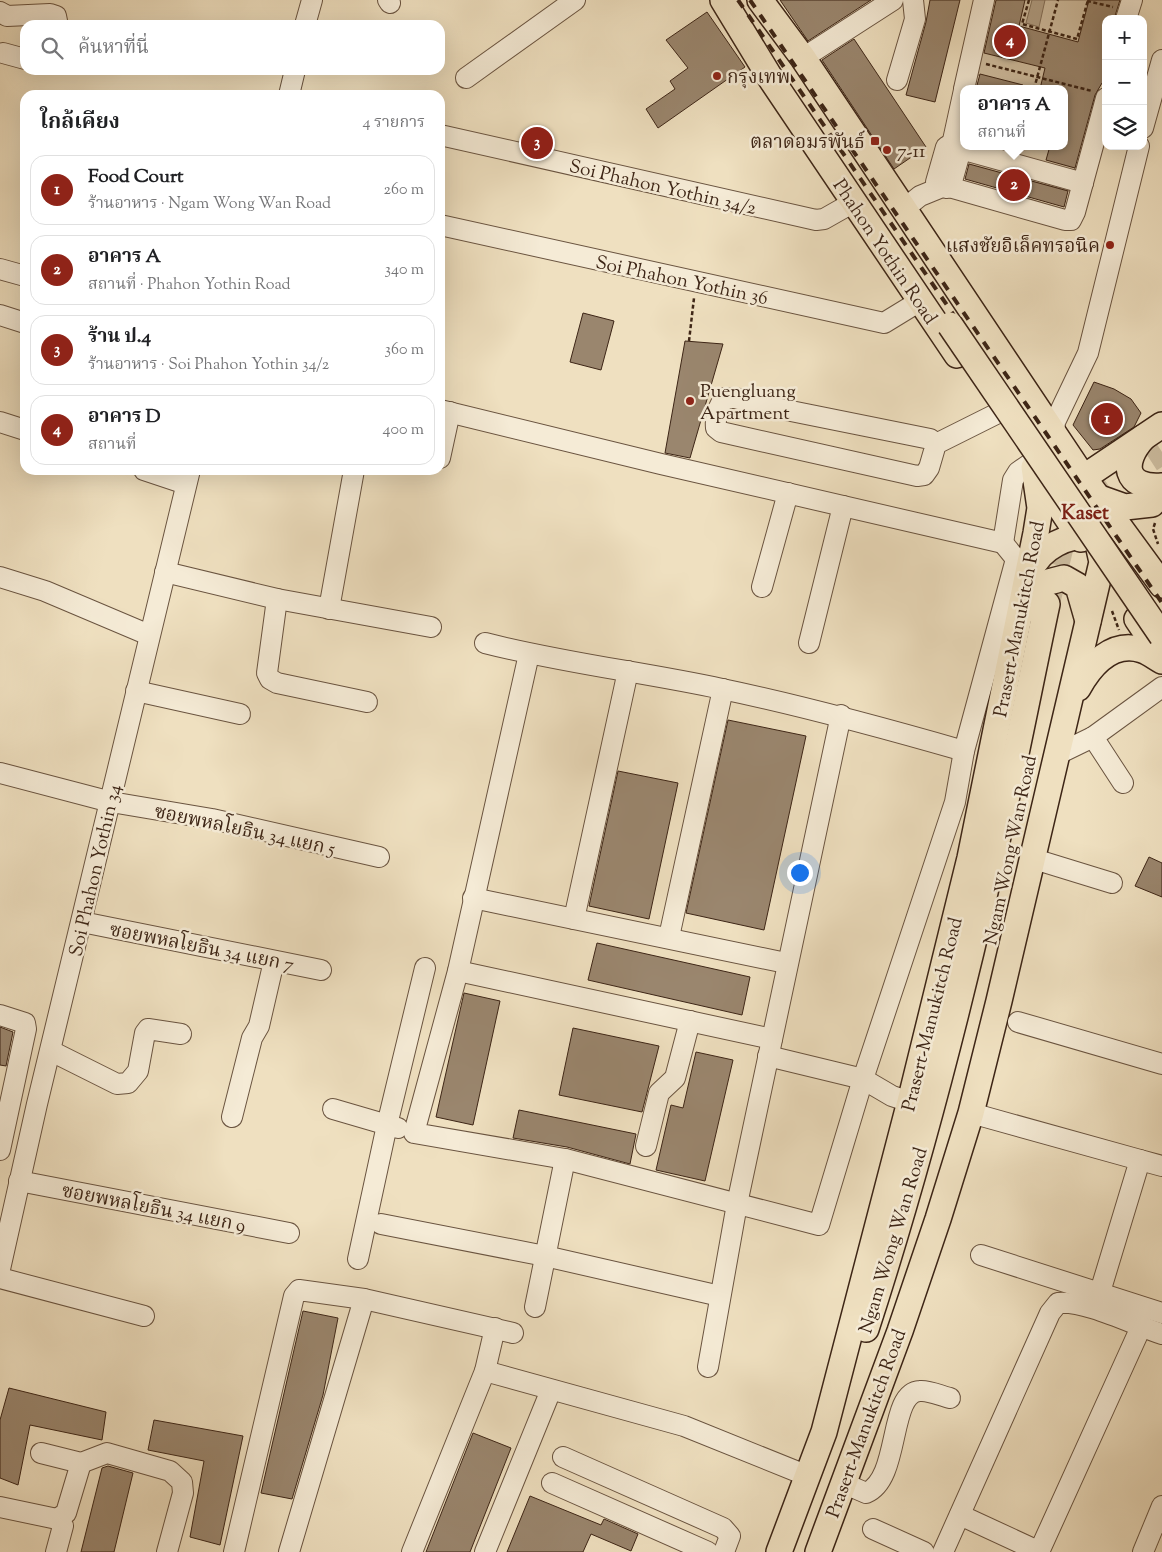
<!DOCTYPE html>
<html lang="th">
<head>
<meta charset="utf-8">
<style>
	body { margin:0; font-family:"Sorts Mill Goudy","Noto Serif Thai",serif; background:#f2f2f2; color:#202124 }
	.controls { position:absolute; right:15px; top:15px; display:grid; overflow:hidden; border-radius:10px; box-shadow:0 5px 20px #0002 }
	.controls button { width:45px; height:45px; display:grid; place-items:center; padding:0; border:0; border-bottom:1px solid #e0e0e0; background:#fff; color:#202124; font:25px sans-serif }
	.you { position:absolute; left:799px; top:872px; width:18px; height:18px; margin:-12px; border:4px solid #fff; border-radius:50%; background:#1a73e8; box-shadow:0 0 0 8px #1a73e833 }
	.badge { display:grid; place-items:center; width:32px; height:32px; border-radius:50%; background:#8f2418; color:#fff; font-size:16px; font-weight:700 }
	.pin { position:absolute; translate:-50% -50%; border:2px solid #fff; box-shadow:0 1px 5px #0006 }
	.popup { position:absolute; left:960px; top:85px; width:108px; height:65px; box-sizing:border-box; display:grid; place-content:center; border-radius:10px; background:#fff; filter:drop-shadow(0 1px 4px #0005); font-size:16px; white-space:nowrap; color:#757577 }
	.popup b { font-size:19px; color:#202124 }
	.popup::after { content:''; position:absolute; left:50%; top:100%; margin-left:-10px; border:10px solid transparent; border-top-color:#fff }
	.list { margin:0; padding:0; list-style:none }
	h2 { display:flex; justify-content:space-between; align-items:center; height:65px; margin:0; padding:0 20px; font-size:21px }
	h2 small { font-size:16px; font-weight:400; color:#757577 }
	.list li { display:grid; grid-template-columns:32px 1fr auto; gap:15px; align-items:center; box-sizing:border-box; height:70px; margin:0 10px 10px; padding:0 10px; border:1px solid #e0e0e0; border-radius:15px }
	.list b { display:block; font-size:19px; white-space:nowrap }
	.list p { margin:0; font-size:16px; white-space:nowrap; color:#757577 }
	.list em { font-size:16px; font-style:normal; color:#757577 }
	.icon { flex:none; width:28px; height:28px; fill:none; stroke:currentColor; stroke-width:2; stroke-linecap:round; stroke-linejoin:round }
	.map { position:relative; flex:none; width:1162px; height:1552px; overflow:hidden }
	.search { position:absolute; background:#fff; box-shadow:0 5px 20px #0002; left:20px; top:20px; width:425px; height:55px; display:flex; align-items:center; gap:12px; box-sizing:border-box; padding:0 18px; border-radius:15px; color:#757577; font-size:19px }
	.panel { position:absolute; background:#fff; box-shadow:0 5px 20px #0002; left:20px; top:90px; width:425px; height:385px; border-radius:15px }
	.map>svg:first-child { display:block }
	.green { fill:#d1c0a3; stroke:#87725c }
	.water { fill:#b2a086; stroke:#836f59 }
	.building { fill:#9a866e; stroke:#3d2516 }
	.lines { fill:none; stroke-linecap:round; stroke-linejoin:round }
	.major-tunnel { stroke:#cbbb9e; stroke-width:25; stroke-dasharray:25 12; stroke-linecap:butt }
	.minor-casing { stroke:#6a5440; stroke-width:22 }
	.major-casing { stroke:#3d2516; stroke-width:28 }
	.path { stroke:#3d2516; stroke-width:2.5; stroke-dasharray:4 2.5; stroke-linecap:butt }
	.minor { stroke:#f5ebd6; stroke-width:20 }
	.major { stroke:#efe0c0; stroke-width:25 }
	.rail { stroke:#3d2516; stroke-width:4; stroke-dasharray:9 9; stroke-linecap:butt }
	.major-bridge-casing { stroke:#3d2516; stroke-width:28; stroke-linecap:butt }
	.major-bridge { stroke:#efe0c0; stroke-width:25 }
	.poi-dot { fill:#8f2418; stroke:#f5ebd6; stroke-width:2 }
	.labels { text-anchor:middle; stroke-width:5; stroke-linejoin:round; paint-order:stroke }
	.poi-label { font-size:19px; fill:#3d2516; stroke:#f5ebd6; text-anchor:start }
	.street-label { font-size:19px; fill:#3d2516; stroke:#f5ebd6 }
	.neighbourhood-label { font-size:20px; font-weight:bold; fill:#7a1f14; stroke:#f5ebd6 }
</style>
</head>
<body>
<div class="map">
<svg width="1162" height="1552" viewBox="0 0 1162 1552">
	<rect width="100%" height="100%" fill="#efe0c0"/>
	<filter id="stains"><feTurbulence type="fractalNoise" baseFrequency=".004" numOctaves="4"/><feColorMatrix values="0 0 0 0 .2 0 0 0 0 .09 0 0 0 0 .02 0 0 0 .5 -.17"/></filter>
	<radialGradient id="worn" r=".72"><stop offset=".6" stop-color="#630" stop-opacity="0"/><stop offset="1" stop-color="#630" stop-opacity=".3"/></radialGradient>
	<!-- green -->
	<g class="green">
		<polygon points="1023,0 1095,0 1101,78 1093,108 1066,101 1064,89 1022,89 972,73 979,46 1009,53"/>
		<polygon points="968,146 1057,146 1075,161 1074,192 963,164"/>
	</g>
	<!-- water -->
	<polygon class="water" points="1032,0 1045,0 1039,27 1026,23"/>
	<!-- building -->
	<g class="building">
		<polygon points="780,0 871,0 808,41"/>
		<polygon points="930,0 960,0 935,102 906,95 926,22"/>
		<polygon points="996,0 1025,0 1019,26 1078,42 1089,0 1120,0 1114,19 1106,19 1106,84 1102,83 1095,95 1075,168 1046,160 1050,146 1064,146 1064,89 1040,89 1045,68 984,53"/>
		<polygon points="707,12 745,67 658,128 646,109 675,89 670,81 688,68 666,40"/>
		<polygon points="854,39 926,147 894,169 822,60"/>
		<polygon points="980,74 1023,85 1023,89 976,89"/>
		<polygon points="969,164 1068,191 1064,207 965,179"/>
		<polygon points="583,313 614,321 601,370 570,362"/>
		<polygon points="685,341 723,344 690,458 665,453"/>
		<polygon points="1094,382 1114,389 1131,399 1141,413 1134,427 1100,449 1093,450 1073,425"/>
		<polygon points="728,720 806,736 764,930 686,913"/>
		<polygon points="618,771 678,783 649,919 589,906"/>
		<polygon points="1149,857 1162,863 1162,897 1135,886"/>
		<polygon points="597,943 750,977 742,1015 588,980"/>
		<polygon points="464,993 500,1001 473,1125 436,1117"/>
		<polygon points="0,1027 13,1032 6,1066 0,1065"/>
		<polygon points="573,1028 659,1046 642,1112 559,1095"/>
		<polygon points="696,1052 733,1060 705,1181 656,1170 671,1105 683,1108"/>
		<polygon points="519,1110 636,1134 630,1164 567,1147 513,1138"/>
		<polygon points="303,1311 338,1318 323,1395 292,1499 261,1493"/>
		<polygon points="9,1388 106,1412 102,1440 30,1425 18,1485 0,1478 0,1420"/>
		<polygon points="154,1420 243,1436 220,1545 190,1537 204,1461 148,1450"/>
		<polygon points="473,1433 511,1448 470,1552 426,1552"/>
		<polygon points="108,1466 133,1473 114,1552 81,1552 102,1468"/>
		<polygon points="530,1496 601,1525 604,1519 638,1534 631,1551 591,1534 583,1552 507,1552"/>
	</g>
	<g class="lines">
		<!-- major-tunnel -->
		<polyline class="major-tunnel" points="1048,601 1064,535 1082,504 1162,452"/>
		<defs>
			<g id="minor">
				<polyline points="388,0 390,3"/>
				<polyline points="0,12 7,16 50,14 56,16 57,21 54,25"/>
				<polyline points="1126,19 1132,0"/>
				<polyline points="305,25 312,0"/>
				<polyline points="3,53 25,59"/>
				<polyline points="803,58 893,0"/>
				<polyline points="466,78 575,0"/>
				<polyline points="897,80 915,19 913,0"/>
				<polyline points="964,89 984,0"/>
				<polyline points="289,95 295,70"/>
				<polyline points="1143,128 1162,60"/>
				<polyline points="440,135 816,220 824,219 854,202"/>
				<polygon points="951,144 961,149 951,185 947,188 938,185 936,182 946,147"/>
				<polyline points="952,145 964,90"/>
				<polyline points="961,149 1083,183"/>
				<polyline points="949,187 1065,220 1071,220 1075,212 1106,98"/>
				<polyline points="904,209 920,196 942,187"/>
				<polyline points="440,225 884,323 920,301"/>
				<polyline points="0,269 25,276"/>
				<polyline points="0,315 25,323"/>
				<polyline points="440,410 661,464 1003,543 1013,480 1018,472 1031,463"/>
				<polyline points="0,422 25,430"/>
				<polyline points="1054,433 1055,422 1088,353 1139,146"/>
				<path d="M936,444L930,439L776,408L735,398H725C717,407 715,417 716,428L721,432L917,476L924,475L929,468L936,444L996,414"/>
				<polyline points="440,458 450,412"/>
				<polyline points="144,470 186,484"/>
				<polyline points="165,572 277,599 431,627"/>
				<polyline points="0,577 45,591 149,635"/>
				<polyline points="762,587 788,493"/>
				<polyline points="277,599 267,673 270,679 277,683 367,702"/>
				<polyline points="329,609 354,470"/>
				<path d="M485,643C563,663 643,672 722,689C804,706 884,728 964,751"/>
				<polyline points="809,643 843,506"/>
				<polyline points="529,654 458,971 414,1133 565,1159 819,1225 863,1079 955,802 964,751 1016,559 1003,543"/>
				<polyline points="136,691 240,714"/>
				<polyline points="1093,737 1123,783"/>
				<polyline points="1058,754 1093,737 1162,687"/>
				<polyline points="0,773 111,802 212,819 379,857"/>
				<polyline points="1034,859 1112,883"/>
				<polyline points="473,898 786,963"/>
				<polyline points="574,919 628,671"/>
				<polyline points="82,922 321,970"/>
				<polyline points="669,937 723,689"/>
				<polyline points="458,971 772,1039"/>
				<polyline points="0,1015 25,1023 26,1029 0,1150"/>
				<polyline points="1018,1022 1162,1064"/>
				<polyline points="51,1051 117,1084 128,1083 138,1071 145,1033 148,1029 181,1034"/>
				<polyline points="768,1056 863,1079 892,1096 910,1102"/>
				<polyline points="333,1109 398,1128"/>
				<polyline points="971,1113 1140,1160 1100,1292"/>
				<polyline points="232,1117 252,1038 259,1026 274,961"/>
				<polyline points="646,1146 659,1093 675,1078 690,1021"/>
				<polyline points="1140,1160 1162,1166"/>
				<polyline points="19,1181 289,1233"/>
				<polyline points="381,1224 545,1256 720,1296"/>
				<polyline points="981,1255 1162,1313"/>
				<polyline points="358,1259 387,1125 425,968"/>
				<polyline points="0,1269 37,1104 190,470"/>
				<polyline points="0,1278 144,1316"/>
				<polyline points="535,1307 565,1159"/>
				<polyline points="708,1367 737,1204 841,715"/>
				<polyline points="485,1371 684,1426 808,1476"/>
				<polyline points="41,1453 81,1463 107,1453 170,1471 182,1482 183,1493 167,1552"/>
				<polyline points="563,1457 723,1528 730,1536 724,1552"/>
				<polyline points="552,1483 708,1552"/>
				<path d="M843,1483L866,1493C901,1479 888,1392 920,1391C929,1390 941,1396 950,1398"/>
				<polyline points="0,1507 57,1519 63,1526 56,1552"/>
				<polyline points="960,1515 1040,1552"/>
				<polyline points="57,1519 66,1513 81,1463"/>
				<polyline points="873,1529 924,1552"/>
				<polyline points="234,1552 294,1296 299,1290 364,1299 513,1333"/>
				<polyline points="289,1552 364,1299"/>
				<polyline points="412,1552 485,1371 495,1328"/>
				<polyline points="485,1552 551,1390"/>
				<path d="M943,1552L1050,1313L1058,1303C1085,1300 1134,1325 1162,1334"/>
				<polyline points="1039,1552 1141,1327"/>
				<polyline points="1143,1552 1162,1506"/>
			</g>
			<g id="major">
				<polyline points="723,0 771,79 957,355"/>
				<polyline points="760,0 803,58 1083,477 1162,585"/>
				<path d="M1143,438C1121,462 1124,489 1162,486"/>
				<polyline points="1040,477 1081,539"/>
				<polyline points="1071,486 1162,425"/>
				<polyline points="1094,496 1125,507 1152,504"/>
				<path d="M1030,571C1042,546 1067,535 1094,535"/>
				<path d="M1024,610C1036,585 1036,585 1064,578L1078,586L1088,621"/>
				<polyline points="1137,619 1162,656"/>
				<path d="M1078,688C1091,665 1112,640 1142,650C1149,652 1156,658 1162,661"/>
				<path d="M866,1329C913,1184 952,1036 986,888C1009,794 1027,698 1047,604"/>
				<polyline points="779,1552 824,1432 912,1094 970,858 1036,533 1040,508 1034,467"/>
				<polyline points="818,1552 900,1331 938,1219 971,1113 999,1001 1102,562 1083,477"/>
			</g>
		</defs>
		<!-- minor casing -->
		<use href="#minor" class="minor-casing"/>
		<!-- major casing -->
		<use href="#major" class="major-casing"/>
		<!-- path -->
		<g class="path">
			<polyline points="1029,0 1022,24 1077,39 1088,0"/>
			<polyline points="1087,1 1113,7"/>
			<polyline points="986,64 1092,91"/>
			<polyline points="1034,89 1058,0"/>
			<polyline points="689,341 694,298"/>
			<polyline points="1155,523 1153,529 1158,544"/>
			<polyline points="1112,611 1119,630"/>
		</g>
		<!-- minor -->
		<use href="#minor" class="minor"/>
		<!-- major -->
		<use href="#major" class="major"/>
		<!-- rail -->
		<g class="rail">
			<polyline points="738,0 1162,619"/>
			<polyline points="750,0 1162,603"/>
		</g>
		<defs>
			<polyline id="major-bridge" points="950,325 1162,636"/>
		</defs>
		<!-- major-bridge casing -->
		<use href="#major-bridge" class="major-bridge-casing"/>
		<!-- major-bridge -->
		<use href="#major-bridge" class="major-bridge"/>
	</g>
	<!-- markers -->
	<g class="poi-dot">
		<circle cx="717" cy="76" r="5"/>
		<rect x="870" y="136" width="10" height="10" rx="2.5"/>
		<circle cx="887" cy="150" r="5"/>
		<circle cx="1110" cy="245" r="5"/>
		<circle cx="690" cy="401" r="5"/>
	</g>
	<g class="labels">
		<!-- poi labels -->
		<g class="poi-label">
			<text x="727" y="83">กรุงเทพ</text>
			<text x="865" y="148" text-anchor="end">ตลาดอมรพันธ์</text>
			<text x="897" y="157">7-11</text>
			<text x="1100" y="252" text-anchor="end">แสงชัยอิเล็คทรอนิค</text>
			<text x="700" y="397">Puengluang<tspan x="700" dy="22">Apartment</tspan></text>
		</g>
		<!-- street labels -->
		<g class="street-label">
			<text transform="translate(663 186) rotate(13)" y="7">Soi Phahon Yothin 34/2</text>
			<text transform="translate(886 251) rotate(56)" y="7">Phahon Yothin Road</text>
			<text transform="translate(682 279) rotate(12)" y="7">Soi Phahon Yothin 36</text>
			<text transform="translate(1018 619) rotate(-79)" y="7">Prasert-Manukitch Road</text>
			<text transform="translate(245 829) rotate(12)" y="7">ซอยพหลโยธิน 34 แยก 5</text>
			<text transform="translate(1009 850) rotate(-78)" y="7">Ngam Wong Wan Road</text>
			<text transform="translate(94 870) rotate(-77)" y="7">Soi Phahon Yothin 34</text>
			<text transform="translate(202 946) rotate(11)" y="7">ซอยพหลโยธิน 34 แยก 7</text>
			<text transform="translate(931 1014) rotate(-76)" y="7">Prasert-Manukitch Road</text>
			<text transform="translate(154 1207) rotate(11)" y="7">ซอยพหลโยธิน 34 แยก 9</text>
			<text transform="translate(892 1240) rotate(-73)" y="7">Ngam Wong Wan Road</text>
			<text transform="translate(865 1423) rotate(-70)" y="7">Prasert-Manukitch Road</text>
		</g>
		<!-- neighbourhood labels -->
		<g class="neighbourhood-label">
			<text x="1085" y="519">Kaset</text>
		</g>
	</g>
	<rect width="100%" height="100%" filter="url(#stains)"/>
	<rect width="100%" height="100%" fill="url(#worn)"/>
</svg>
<div class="controls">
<button>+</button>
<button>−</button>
<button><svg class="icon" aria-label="layers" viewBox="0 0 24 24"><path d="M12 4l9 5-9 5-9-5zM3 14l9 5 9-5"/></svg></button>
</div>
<div class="you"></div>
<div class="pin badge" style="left:1107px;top:419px">1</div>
<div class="pin badge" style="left:1014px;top:185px">2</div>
<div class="popup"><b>อาคาร A</b>สถานที่</div>
<div class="pin badge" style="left:537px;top:143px">3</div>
<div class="pin badge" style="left:1010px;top:41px">4</div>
<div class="search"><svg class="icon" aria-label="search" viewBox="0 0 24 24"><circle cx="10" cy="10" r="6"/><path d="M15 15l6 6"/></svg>ค้นหาที่นี่</div>
<section class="panel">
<h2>ใกล้เคียง<small>4 รายการ</small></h2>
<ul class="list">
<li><span class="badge">1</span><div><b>Food Court</b><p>ร้านอาหาร · Ngam Wong Wan Road</p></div><em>260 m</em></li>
<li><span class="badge">2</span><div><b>อาคาร A</b><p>สถานที่ · Phahon Yothin Road</p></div><em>340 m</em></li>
<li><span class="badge">3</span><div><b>ร้าน ป.4</b><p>ร้านอาหาร · Soi Phahon Yothin 34/2</p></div><em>360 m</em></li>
<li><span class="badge">4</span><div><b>อาคาร D</b><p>สถานที่</p></div><em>400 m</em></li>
</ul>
</section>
</div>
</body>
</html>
